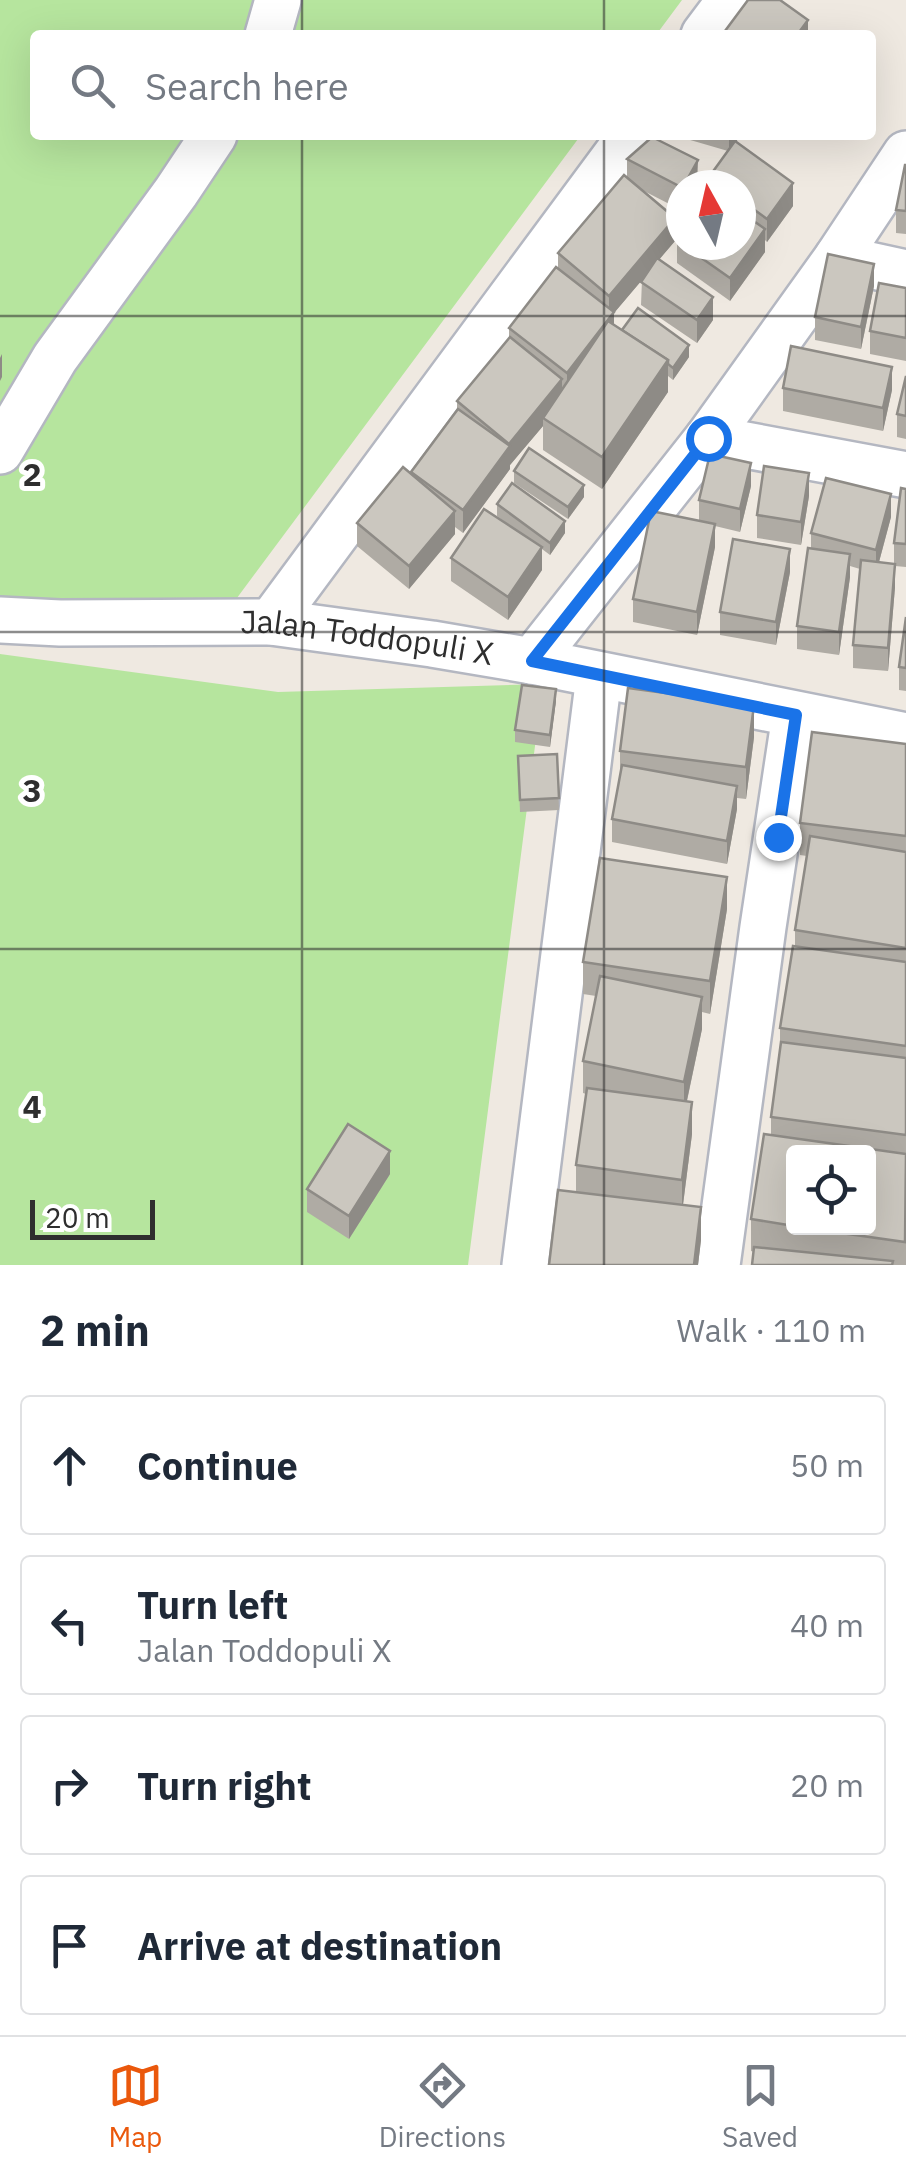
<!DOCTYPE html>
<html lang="en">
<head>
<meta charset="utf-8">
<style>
	body { margin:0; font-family:"IBM Plex Sans",sans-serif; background:#f6f6f7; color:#1f2937 }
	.controls { position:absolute; right:30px; bottom:30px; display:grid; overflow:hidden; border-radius:10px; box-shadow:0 10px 40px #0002 }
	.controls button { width:90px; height:90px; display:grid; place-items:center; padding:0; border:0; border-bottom:2px solid #e0e1e3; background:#fff; color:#1f2937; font:50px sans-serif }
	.compass { position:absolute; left:666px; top:170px; width:90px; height:90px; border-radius:50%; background:#fff; box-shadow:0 10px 40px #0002; rotate:352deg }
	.scale { position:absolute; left:30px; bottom:25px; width:125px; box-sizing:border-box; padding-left:10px; border:5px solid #2e2e2e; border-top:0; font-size:28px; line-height:35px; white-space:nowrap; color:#2e2e2e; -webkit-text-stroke:8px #fff; paint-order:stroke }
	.stop { position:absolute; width:30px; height:30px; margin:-22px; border:8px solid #1a73e8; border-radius:50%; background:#fff }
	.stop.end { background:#1a73e8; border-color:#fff; box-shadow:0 2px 10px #0008 }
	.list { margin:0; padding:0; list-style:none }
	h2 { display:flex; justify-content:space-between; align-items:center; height:130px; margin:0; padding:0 40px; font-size:42px }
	h2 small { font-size:32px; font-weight:400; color:#747a83 }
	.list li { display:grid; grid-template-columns:65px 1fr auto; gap:30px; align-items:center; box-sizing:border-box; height:140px; margin:0 20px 20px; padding:0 20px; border:2px solid #e0e1e3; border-radius:10px }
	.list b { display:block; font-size:38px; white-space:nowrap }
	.list p { margin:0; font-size:32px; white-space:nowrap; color:#747a83 }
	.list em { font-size:32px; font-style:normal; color:#747a83 }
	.icon { flex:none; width:55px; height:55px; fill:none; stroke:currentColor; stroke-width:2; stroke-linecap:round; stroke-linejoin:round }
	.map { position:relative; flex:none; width:906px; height:1265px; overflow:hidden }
	.search { position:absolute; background:#fff; box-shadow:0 10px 40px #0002; left:30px; right:30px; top:30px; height:110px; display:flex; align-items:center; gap:25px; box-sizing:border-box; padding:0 35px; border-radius:10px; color:#747a83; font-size:38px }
	.sheet { height:770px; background:#fff }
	nav { display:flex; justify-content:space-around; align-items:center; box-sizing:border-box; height:140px; border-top:2px solid #e0e1e3; background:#fff; font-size:28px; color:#747a83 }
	nav a { display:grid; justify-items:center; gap:5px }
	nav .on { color:#ea580c }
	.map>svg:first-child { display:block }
	.green { fill:#b6e59e }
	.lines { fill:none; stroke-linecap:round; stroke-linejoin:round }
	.minor-casing { stroke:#b4b7c1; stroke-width:50 }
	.minor { stroke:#fff; stroke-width:45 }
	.wall { fill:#afaba4; fill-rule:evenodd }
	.shaded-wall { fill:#8e8b86 }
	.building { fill:#cbc7bf; stroke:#8e8b86; stroke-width:2.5 }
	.route { stroke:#1a73e8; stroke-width:12 }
	.grid { fill:none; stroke:#2e2e2e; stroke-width:2.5; stroke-opacity:0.55 }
	.labels { text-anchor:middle; stroke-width:10; stroke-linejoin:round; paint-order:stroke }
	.street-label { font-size:32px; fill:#2e2e2e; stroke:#fff }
	.grid-label { font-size:32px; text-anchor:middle; font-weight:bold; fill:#2e2e2e; stroke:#fff; stroke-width:10; stroke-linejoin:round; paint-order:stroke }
</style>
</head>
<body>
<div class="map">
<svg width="906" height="1265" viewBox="0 0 906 1265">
	<rect width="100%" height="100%" fill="#efe9e1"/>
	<!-- green -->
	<g class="green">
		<polygon points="0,0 682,0 656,35 35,35 35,135 581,135 231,606 0,597"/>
		<polygon points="0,654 278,692 543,684 468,1265 0,1265"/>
	</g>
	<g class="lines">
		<defs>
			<g id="minor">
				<polyline points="268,35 278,0"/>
				<polyline points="704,35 725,7"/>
				<polyline points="837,258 906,273"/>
				<polyline points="708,438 906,475"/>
				<polyline points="0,451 55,358 176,192 214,135"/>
				<path id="s1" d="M0,620L60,623L271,622L432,644L532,661L906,736"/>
				<polyline points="271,622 631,135"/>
				<polyline points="532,661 708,438 837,258 906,154"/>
				<polyline points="525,1265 599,676"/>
				<polyline points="717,1265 763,927 795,715"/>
			</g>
		</defs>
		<!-- minor casing -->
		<use href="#minor" class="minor-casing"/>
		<!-- minor -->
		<use href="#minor" class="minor"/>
	</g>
	<!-- wall -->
	<g class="wall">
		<polygon points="673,135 741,135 736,142 793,206 767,242 765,240 765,252 730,301 677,263 677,240 681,235 681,245 741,245 741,185 709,185 709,177 728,151"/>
		<polygon points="627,159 698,183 697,185 681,185 681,210 642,190 675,241 659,259 713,320 697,343 641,305 642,280 614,313 614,325 622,330 689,357 673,380 668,376 668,392 602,489 543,450 543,426 510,465 510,469 463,533 455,527 455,534 409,589 357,546 357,523 411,474 457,411 457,401 509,338 509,328 558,269 558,253 627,177"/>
		<polygon points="906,165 906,234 896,233 896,210"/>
		<polygon points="874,286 861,349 815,340 815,317"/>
		<polygon points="906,288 906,361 870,354 870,331"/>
		<polygon points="906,376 906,439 897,437 897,414"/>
		<polygon points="783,388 892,390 883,431 783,411"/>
		<polygon points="514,471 584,497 568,519 514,483"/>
		<polygon points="751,486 740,532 715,526 715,547 697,635 633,622 633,599 699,521 699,500"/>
		<polygon points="906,489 906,567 895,566 895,587 888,671 853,668 853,645 860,569 850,566 850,577 839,655 797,649 797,626 811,548 811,533 891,517 879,562 894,564 894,543"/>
		<polygon points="809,496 801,545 757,538 757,515"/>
		<polygon points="497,504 565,533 550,555 542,549 542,570 508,620 451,581 451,558 516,530 497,516"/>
		<polygon points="790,572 776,645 720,635 720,612"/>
		<polygon points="906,617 906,691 899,690 899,667"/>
		<polygon points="556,701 550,747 515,742 515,730"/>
		<polygon points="754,737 746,799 737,798 737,809 727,864 612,842 612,819 620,776 620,751"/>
		<path d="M906,744V1265H752L754,1252L751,1251V1219L771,1135V1117L780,1046V1028L795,946V930L807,856L800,855V823ZM794,1152L868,1228H794Z"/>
		<polygon points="557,754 559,810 520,812 518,756"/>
		<polygon points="727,909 710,1014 702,1012 702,1029 687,1101 692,1134 683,1205 701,1240 698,1265 549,1265 576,1192 576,1165 586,1094 583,1093 583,1061 596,996 583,994 583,962"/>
		<polygon points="390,1174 349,1239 307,1212 307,1189"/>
	</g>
	<!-- shaded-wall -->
	<g class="shaded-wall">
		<polygon points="808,20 808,35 797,35"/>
		<polygon points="729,135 741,135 729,151"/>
		<polygon points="698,160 697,185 684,185"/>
		<polygon points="793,183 793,206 767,242 767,219"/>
		<polygon points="675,218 675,241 614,313 614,335 567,396 567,373 609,318 609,296"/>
		<polygon points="765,229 765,252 730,301 730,278"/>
		<polygon points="874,264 874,286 861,349 861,327"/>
		<polygon points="713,297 713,320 697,343 697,320"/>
		<polygon points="689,345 689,357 673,380 673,368"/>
		<polygon points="2,354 2,377 0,381 0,358"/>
		<polygon points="668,360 668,392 602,489 602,457"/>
		<polygon points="892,367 892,390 883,431 883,408"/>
		<polygon points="562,379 562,402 543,418 543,426 510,465 510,469 463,533 463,510 509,448 509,444"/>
		<polygon points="751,463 751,486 740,532 740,509"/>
		<polygon points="809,473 809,496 801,545 801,522"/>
		<polygon points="584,485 584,497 568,519 568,507"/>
		<polygon points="891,494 891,517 876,573 876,550"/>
		<polygon points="455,511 455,534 409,589 409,566"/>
		<polygon points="565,521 565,533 550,555 550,543"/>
		<polygon points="715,524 715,547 697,635 697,612"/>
		<polygon points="542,547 542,570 508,620 508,597"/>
		<polygon points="790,549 790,572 776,645 776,622"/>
		<polygon points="850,554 850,577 839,655 839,632"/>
		<polygon points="895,564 895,587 888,671 888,648"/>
		<polygon points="556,689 556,701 550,747 550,735"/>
		<polygon points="754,705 754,737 746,799 746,767"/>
		<polygon points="737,786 737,809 727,864 727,841"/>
		<polygon points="727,877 727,909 710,1014 710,981"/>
		<polygon points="702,997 702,1029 684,1114 684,1082"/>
		<polygon points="692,1102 692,1134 682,1212 682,1180"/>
		<polygon points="390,1151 390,1174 349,1239 349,1216"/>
		<polygon points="701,1207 701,1240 698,1265 694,1265"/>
	</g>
	<!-- building -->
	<g class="building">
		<polygon points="748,0 780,0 808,20 797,35 722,35"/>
		<polygon points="652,137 698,160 684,185 681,185 681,187 627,159"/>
		<polygon points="735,141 793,183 767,219 741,200 741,185 720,185 709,177"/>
		<polygon points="905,165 906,165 906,211 896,210"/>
		<polygon points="624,175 675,218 609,296 558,253"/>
		<polygon points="741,212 765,229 730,278 683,245 741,245"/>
		<polygon points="828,254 874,264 861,327 815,317"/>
		<polygon points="657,258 713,297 697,320 641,282"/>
		<polygon points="556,267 614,312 567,373 509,328"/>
		<polygon points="879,283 906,288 906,338 870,331"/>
		<polygon points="638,308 689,345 673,368 668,364 668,360 622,330"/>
		<polygon points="608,321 668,360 602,457 543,418"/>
		<polygon points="510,337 562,379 509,444 457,401"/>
		<polygon points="791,346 892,367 883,408 783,388"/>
		<polygon points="906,376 906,416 897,414"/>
		<polygon points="458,409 510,446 463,510 411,472"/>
		<polygon points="529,448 584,485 568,507 514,471"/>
		<polygon points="710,454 751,463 740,509 699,500"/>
		<polygon points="764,466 809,473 801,522 757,515"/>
		<polygon points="403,467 455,511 409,566 357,523"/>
		<polygon points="826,478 891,494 876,550 811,533"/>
		<polygon points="512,483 565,521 550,543 497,504"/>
		<polygon points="901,488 906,489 906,544 894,543"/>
		<polygon points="484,509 542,547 508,597 451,558"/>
		<polygon points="651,511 715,524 697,612 633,599"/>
		<polygon points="733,539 790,549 776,622 720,612"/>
		<polygon points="808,548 850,554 839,632 797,626"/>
		<polygon points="861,560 895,564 888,648 853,645"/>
		<polygon points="906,617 906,668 899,667"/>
		<polygon points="522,685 556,689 550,735 515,730"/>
		<polygon points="628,688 754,705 746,767 620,751"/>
		<polygon points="812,732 906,744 906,836 800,823"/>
		<polygon points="557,754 559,798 520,800 518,756"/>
		<polygon points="622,765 737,786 727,841 612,819"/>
		<polygon points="810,836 906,852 906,948 795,930"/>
		<polygon points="600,858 727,877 710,981 583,962"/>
		<polygon points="793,946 906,962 906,1046 780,1028"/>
		<polygon points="600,976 702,997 684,1082 583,1061"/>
		<polygon points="781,1042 906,1058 906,1135 771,1117"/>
		<polygon points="587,1088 692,1102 682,1180 576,1165"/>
		<polygon points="348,1124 390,1151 349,1216 307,1189"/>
		<polygon points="764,1134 906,1154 905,1242 806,1228 868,1228 868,1152 794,1152 794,1226 751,1219"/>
		<polygon points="558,1190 701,1207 694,1265 549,1265"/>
		<polygon points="754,1247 893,1261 892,1265 752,1265"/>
	</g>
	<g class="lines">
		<!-- route -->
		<polyline class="route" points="708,438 532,661 796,715 778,837"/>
	</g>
	<!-- grid -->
	<path class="grid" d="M302,0V35M604,0V35M302,135V1265M604,135V1265M0,316H906M0,632H906M0,949H906"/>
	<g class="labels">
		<!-- street labels -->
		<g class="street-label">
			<text dy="11" stroke="none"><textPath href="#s1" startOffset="368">Jalan Toddopuli X</textPath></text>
		</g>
	</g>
	<g class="grid-label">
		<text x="32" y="486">2</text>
		<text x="32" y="802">3</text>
		<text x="32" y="1118">4</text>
	</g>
</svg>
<div class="controls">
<button><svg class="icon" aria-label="locate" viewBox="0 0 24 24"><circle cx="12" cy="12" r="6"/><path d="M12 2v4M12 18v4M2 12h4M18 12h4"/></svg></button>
</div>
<svg class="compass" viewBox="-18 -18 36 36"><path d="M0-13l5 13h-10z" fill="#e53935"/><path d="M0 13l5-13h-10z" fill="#747a83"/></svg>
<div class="scale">20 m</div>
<div class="stop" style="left:708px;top:438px"></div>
<div class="stop end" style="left:778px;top:837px"></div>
<div class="search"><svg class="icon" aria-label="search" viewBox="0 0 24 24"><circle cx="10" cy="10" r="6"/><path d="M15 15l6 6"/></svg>Search here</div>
</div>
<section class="sheet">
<h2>2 min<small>Walk · 110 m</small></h2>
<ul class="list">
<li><svg class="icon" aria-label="ahead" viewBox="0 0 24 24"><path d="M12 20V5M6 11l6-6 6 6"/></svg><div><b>Continue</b></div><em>50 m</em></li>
<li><svg class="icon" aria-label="left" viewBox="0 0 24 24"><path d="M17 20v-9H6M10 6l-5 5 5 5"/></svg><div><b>Turn left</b><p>Jalan Toddopuli X</p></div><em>40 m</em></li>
<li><svg class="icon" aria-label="right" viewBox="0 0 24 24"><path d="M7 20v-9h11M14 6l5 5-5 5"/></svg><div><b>Turn right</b></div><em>20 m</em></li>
<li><svg class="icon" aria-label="arrive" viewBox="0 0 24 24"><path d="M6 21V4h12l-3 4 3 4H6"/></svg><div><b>Arrive at destination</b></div></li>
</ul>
</section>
<nav>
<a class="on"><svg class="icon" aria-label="map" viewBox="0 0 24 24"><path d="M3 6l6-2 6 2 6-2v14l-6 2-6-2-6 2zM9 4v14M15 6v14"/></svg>Map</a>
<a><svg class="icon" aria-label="directions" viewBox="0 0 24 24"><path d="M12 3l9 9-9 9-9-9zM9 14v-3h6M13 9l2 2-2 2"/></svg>Directions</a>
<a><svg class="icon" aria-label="saved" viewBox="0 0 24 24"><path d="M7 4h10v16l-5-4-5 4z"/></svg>Saved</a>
</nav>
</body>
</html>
